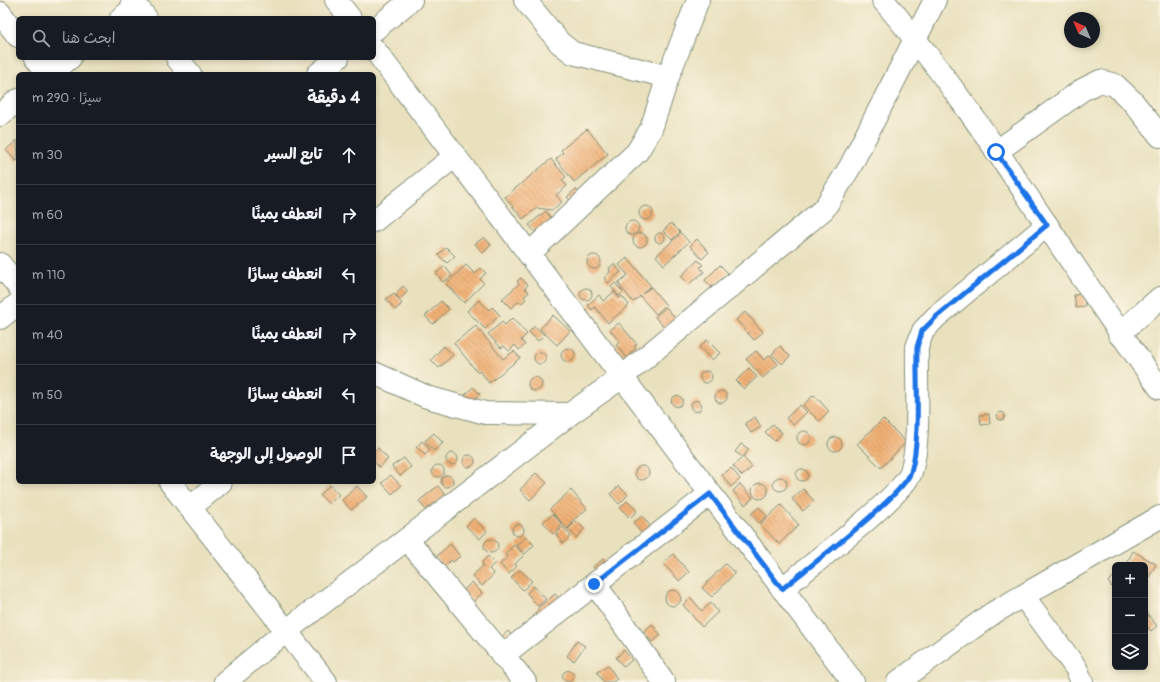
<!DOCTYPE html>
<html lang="ar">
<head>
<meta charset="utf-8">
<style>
	body { margin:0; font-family:Pangolin,"Playpen Sans Arabic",sans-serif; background:#20242c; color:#f1f3f6; direction:rtl }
	.controls { position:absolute; right:12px; bottom:12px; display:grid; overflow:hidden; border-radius:6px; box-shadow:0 2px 6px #0003 }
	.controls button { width:36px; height:36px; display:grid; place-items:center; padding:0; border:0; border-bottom:1px solid #363941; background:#171b24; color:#f1f3f6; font:20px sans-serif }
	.compass { position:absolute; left:1064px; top:12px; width:36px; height:36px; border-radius:50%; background:#171b24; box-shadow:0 2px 6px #0003; rotate:316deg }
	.stop { position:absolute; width:12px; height:12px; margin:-9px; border:3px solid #1a73e8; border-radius:50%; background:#fff }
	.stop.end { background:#1a73e8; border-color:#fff; box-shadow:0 1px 4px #0008 }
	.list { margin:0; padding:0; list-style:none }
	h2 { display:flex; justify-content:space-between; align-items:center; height:52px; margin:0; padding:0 16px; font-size:17px }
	h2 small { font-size:13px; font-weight:400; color:#9ea1a6 }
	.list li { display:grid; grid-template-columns:26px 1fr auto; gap:12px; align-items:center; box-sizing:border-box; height:60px; padding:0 16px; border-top:1px solid #363941 }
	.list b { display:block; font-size:15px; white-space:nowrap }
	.list em { font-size:13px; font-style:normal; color:#9ea1a6 }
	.icon { flex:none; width:22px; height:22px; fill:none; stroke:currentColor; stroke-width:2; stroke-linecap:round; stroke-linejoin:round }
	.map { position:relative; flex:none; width:1160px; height:682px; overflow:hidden; direction:ltr }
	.search { position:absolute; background:#171b24; box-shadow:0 2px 6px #0003; left:16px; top:16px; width:360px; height:44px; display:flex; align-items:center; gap:10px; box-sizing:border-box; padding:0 14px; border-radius:6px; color:#9ea1a6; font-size:15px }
	.panel { position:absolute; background:#171b24; box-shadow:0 2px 6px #0003; left:16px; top:72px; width:360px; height:412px; border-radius:6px; direction:rtl }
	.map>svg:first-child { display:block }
	.building { fill:url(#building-back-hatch) }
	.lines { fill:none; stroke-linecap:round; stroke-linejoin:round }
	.street-casing { stroke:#848f79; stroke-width:24 }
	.street { stroke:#fff; stroke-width:22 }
	.route { stroke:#1a73e8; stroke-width:5 }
</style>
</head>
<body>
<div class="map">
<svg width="1160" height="682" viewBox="0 0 1160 682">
	<defs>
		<pattern id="building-back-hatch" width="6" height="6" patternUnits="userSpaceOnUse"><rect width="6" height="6" fill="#f1b075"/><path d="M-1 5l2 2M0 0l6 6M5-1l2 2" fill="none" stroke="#c39061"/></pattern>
	</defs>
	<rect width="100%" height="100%" fill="#fcf5e5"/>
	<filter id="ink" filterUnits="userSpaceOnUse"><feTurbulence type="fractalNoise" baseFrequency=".025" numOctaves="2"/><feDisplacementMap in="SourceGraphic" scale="8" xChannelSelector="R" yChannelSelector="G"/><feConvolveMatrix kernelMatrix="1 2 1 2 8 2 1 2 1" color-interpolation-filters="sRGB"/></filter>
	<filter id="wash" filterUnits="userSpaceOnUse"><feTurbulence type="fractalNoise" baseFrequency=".012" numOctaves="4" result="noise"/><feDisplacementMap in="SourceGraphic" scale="16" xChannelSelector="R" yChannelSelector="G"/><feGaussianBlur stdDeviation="0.9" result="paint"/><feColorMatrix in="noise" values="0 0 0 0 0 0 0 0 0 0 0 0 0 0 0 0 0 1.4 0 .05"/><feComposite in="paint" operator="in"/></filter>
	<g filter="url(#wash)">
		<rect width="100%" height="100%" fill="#e9e1be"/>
		<g id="blocks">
			<!-- building -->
			<g class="building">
				<polygon points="587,129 608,154 574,182 556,159 563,153 561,150"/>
				<polygon points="17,140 18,160 16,161 6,150"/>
				<polygon points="551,159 566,177 562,180 567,186 556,195 562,202 552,210 537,208 523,219 505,197"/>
				<polygon points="576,189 583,198 575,205 567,197"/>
				<circle cx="646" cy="213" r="7"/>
				<polygon points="546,211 553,221 537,234 529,225"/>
				<circle cx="632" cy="228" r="7"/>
				<polygon points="671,223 680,232 672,240 663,231"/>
				<circle cx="660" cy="238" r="5"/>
				<polygon points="681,233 689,242 664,265 656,256"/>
				<circle cx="640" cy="240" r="7"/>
				<polygon points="484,237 491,245 483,253 475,244"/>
				<polygon points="697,239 709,252 702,259 690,246"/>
				<polygon points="446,247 455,256 447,263 438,255"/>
				<circle cx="594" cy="262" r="7"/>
				<polygon points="627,258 651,286 642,294 651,287 666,305 656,314 640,296 633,302 618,283 628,275 619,265"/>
				<polygon points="698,260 703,265 700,267 704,272 689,284 681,276"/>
				<polygon points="614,264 621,272 608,283 604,278 610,272 609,268"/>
				<polygon points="466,265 475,274 481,268 486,273 480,279 484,283 464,303 446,284"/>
				<polygon points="720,265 728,273 713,288 705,280"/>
				<polygon points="445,266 452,276 443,282 436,273"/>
				<polygon points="521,278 528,285 525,288 529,292 524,297 526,299 522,303 518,302 511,308 502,299 519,284 517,281"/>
				<polygon points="615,283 623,292 619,296 611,287"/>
				<polygon points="403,286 408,291 400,299 395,294"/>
				<circle cx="586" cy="294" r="6"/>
				<polygon points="614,292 619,298 622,296 629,305 608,323 595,307 592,310 588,305 599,295 603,301"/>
				<polygon points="394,293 402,304 395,310 386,299"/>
				<polygon points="1084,294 1085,307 1076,308 1074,295"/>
				<polygon points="479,300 489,310 492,307 500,315 485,329 467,311"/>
				<polygon points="441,301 449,309 433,324 425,316"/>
				<polygon points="666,307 676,319 665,328 655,317"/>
				<polygon points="745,312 763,332 754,340 736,320"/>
				<polygon points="553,315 570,331 557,345 540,329"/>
				<polygon points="512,318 527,334 521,340 525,345 519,350 515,345 509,351 504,346 501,348 488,334 502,322 505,325"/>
				<polygon points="619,323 637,344 634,346 636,348 626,357 616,345 620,342 610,330"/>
				<polygon points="476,326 503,359 514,351 520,358 489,383 480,371 478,373 454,343"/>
				<polygon points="535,326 544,335 538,341 529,332"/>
				<polygon points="707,340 720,353 712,360 699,347"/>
				<polygon points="444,346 453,355 439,368 431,360"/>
				<polygon points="780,346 790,356 782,364 772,354"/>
				<circle cx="568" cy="355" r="7"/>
				<polygon points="756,351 764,360 770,355 778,364 763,378 746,359"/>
				<circle cx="540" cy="358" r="6"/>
				<polygon points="749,368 757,377 744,389 736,381"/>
				<circle cx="706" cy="377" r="6"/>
				<circle cx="535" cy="384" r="7"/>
				<polygon points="473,387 480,394 469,404 463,397"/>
				<circle cx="721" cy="397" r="6"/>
				<polygon points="814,395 829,411 819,421 803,405"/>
				<circle cx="677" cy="401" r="5.5"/>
				<circle cx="696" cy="406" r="5.5"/>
				<polygon points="800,405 807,412 793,425 786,418"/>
				<circle cx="1001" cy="416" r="4"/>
				<polygon points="989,414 990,424 981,425 980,415"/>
				<polygon points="755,417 761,427 751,433 745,423"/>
				<polygon points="883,419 906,442 881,468 857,444"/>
				<polygon points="773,424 782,433 774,441 765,432"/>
				<circle cx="804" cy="438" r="7"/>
				<polygon points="434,433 443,443 434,451 425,441"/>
				<circle cx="835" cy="444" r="7"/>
				<polygon points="422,441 430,450 425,455 416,447"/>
				<polygon points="741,444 749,449 743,457 752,467 742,476 733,466 743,457 735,452"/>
				<polygon points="378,448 388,459 379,467 374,462 374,451"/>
				<circle cx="452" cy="459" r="6"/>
				<circle cx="469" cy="461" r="6"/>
				<polygon points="404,458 411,467 400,476 392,466"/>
				<circle cx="438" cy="471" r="6"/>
				<circle cx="642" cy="473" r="7"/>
				<polygon points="731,468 740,479 731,487 722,475"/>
				<circle cx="802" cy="475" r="6"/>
				<polygon points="536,473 547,483 530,500 520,490"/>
				<polygon points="391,475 401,486 392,494 382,483"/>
				<circle cx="447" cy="481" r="6"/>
				<circle cx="780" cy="484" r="7"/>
				<circle cx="760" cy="491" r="8"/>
				<polygon points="740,484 753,498 745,505 733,491"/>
				<polygon points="330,485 339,495 329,504 320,495"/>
				<polygon points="357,486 367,497 351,510 342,500"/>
				<polygon points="438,486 446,496 426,510 419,501"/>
				<polygon points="619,486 628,495 619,504 610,494"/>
				<polygon points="803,489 814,501 803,511 792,499"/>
				<polygon points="571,490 587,509 572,521 573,523 567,529 550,509"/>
				<polygon points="627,501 637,511 630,518 620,508"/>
				<polygon points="781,505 799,525 779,544 760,524"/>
				<polygon points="759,507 767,516 759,523 751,514"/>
				<polygon points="553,514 561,523 561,527 553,534 543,522"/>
				<polygon points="642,516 656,533 647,540 633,523"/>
				<polygon points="474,518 487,531 480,539 466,526"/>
				<polygon points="576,521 584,529 576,538 568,529"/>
				<circle cx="518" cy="530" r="6"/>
				<polygon points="563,527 571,536 563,543 556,534"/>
				<polygon points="526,537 534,545 525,554 516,545"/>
				<circle cx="491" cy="546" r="7"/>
				<polygon points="450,544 460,556 453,562 451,560 444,566 436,557"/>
				<polygon points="514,545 524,555 515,564 517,566 509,574 500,564 508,557 505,554"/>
				<polygon points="1133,551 1156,564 1149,577 1145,575 1145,565 1126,564"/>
				<polygon points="673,554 689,572 679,581 663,563"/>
				<polygon points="488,556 495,563 489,569 494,574 482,586 472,576 483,566 482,562"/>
				<polygon points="603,559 611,568 601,576 593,567"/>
				<polygon points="725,564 735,573 712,597 702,588"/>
				<polygon points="520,570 532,581 523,590 511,578"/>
				<polygon points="1115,575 1115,584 1112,587 1108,582"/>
				<polygon points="472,582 482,593 473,602 463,591"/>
				<polygon points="534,586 546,599 538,606 527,593"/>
				<circle cx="673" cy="598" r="8"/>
				<polygon points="555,594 562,603 539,622 533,615 538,610 538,608"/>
				<polygon points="691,598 702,611 711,603 718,612 702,627 683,605"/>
				<polygon points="1145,611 1157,626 1151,631 1145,624"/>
				<polygon points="652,624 661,635 652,642 643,632"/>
				<polygon points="508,631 514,638 514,644 498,640"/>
				<polygon points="577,641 585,646 574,661 567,656"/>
				<polygon points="624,650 632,660 624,667 616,658"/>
				<polygon points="608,665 617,679 613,682 604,682 597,672"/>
				<circle cx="568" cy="676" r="5.5"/>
			</g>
		</g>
	</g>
	<g filter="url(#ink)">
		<use href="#blocks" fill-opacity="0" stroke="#848f79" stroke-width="1"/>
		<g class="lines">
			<defs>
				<g id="street">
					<polyline points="132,0 146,18"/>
					<polyline points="336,0 350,18"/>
					<polyline points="525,0 560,43 573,53 668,77"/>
					<path d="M883,0C986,121 1065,261 1160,388"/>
					<polyline points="0,13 18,36"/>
					<polyline points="121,18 137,6"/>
					<polyline points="374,30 411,0"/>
					<polyline points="374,49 853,682"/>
					<polyline points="36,58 49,74"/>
					<polyline points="177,58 190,74"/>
					<polyline points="50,74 70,58"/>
					<polyline points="318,74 338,58"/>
					<polyline points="0,115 18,100"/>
					<polyline points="996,152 1082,90 1100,81 1115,85 1133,102 1160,136"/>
					<polyline points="374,221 455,156"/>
					<polyline points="529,254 637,152 651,129 668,77 698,0"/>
					<polyline points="0,264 18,286"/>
					<polyline points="0,318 18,304"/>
					<polyline points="1119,334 1160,298"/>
					<polyline points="374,373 427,397 485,413 570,414"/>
					<polyline points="170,482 326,682"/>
					<polyline points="190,508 221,482"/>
					<polyline points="407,539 525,682"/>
					<polyline points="595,584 664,682"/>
					<path d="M782,589C806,569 904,495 911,472C921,438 916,384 917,347L923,331L936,317L1047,225"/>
					<polyline points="1024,597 1076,668 1082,682"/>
					<polyline points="502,656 710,494"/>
					<polyline points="225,682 286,631 407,539 570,414 622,377 824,209 850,167 935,0"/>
					<polyline points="898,682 993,613 1160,517"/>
				</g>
			</defs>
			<!-- street casing -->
			<use href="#street" class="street-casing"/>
			<!-- street -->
			<use href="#street" class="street"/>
		</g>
	</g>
	<g class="lines" filter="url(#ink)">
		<!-- route -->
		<path class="route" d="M594,584L710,494L782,589C806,569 904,495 911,472C921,438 916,383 917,347L922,331L936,317L1047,225L996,152"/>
	</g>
</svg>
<div class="controls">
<button>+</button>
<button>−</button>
<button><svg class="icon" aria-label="layers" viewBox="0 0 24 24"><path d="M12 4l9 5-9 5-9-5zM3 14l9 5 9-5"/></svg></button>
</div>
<svg class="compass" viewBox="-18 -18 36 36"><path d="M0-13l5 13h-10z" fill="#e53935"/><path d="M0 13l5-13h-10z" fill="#9ea1a6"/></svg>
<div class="stop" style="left:996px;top:152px"></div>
<div class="stop end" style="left:594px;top:584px"></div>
<div class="search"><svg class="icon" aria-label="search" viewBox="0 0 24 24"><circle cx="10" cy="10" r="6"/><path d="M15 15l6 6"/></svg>ابحث هنا</div>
<section class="panel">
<h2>4 دقيقة<small>سيرًا · 290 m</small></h2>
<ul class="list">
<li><svg class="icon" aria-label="ahead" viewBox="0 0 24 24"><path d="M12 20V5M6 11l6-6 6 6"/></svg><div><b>تابع السير</b></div><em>30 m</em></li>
<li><svg class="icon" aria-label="right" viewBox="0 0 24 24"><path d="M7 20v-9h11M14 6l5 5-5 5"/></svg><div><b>انعطف يمينًا</b></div><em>60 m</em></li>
<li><svg class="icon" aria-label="left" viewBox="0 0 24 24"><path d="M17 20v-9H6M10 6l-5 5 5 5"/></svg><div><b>انعطف يسارًا</b></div><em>110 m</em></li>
<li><svg class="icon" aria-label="right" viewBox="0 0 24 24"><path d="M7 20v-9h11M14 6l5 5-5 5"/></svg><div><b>انعطف يمينًا</b></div><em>40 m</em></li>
<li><svg class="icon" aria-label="left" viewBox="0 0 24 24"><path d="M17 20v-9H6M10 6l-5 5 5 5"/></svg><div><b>انعطف يسارًا</b></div><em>50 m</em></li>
<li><svg class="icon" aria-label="arrive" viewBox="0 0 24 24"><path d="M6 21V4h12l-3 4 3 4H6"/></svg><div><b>الوصول إلى الوجهة</b></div></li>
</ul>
</section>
</div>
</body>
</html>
